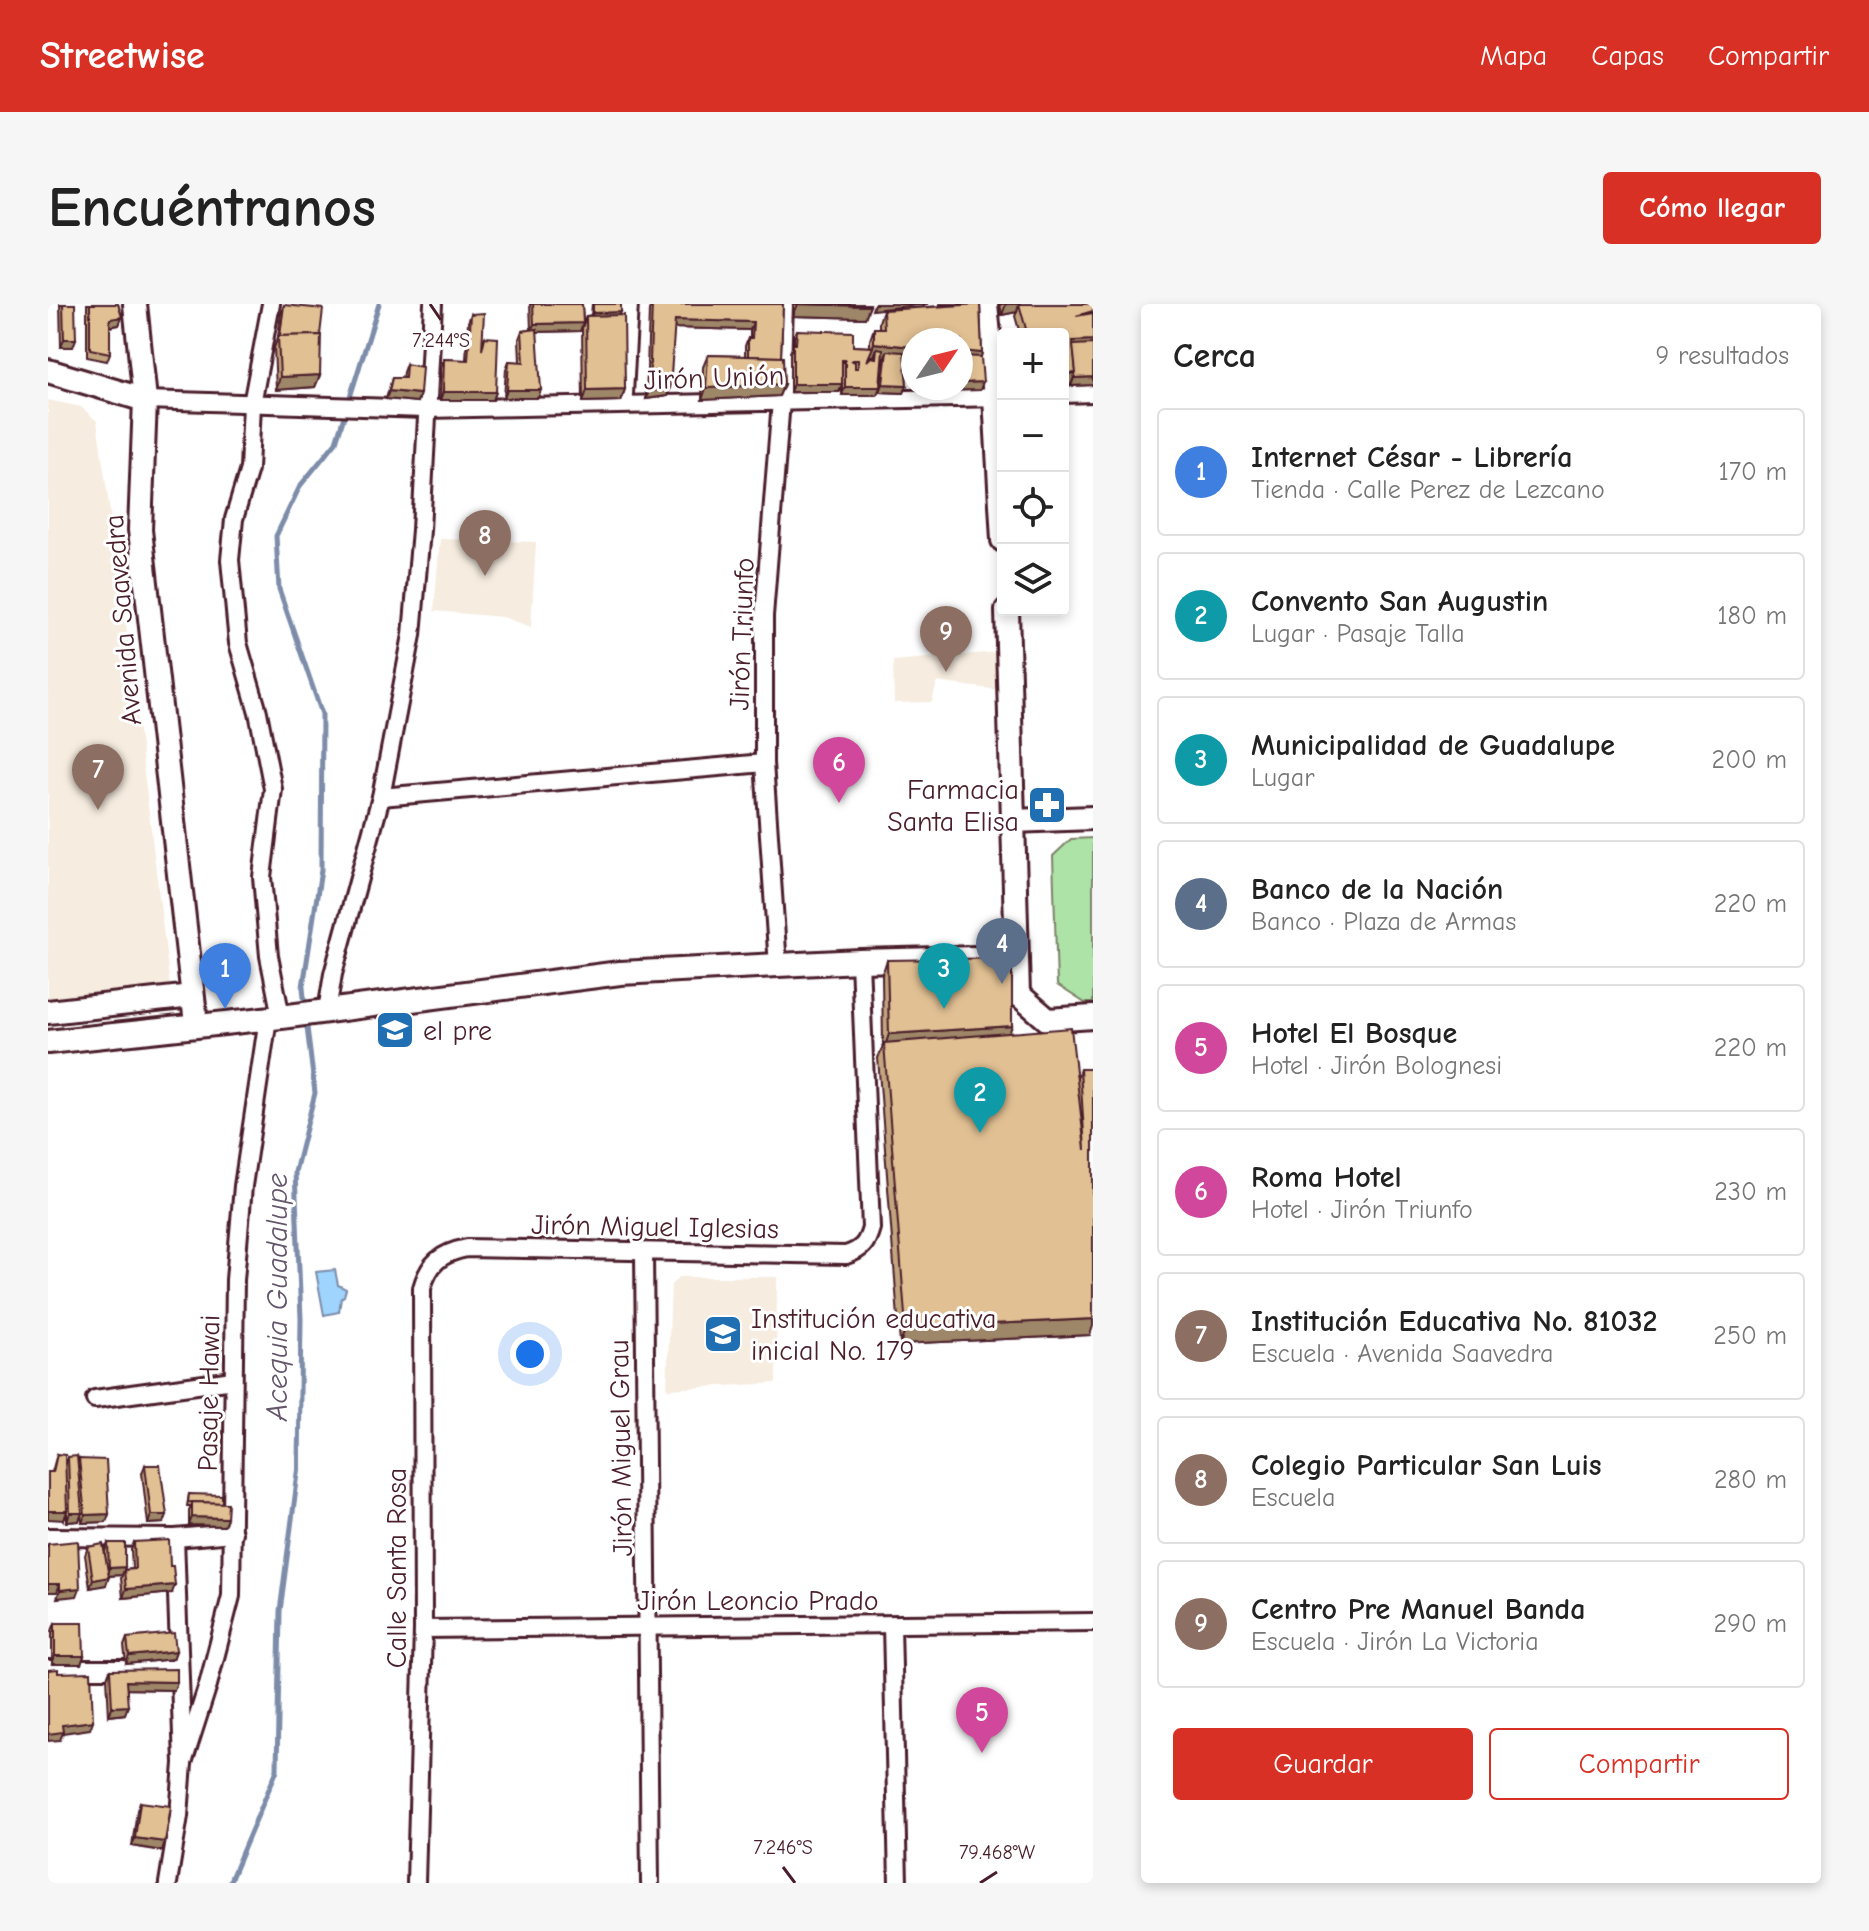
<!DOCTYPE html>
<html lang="es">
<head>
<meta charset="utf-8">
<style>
	body { margin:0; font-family:"Comic Neue",sans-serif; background:#f6f6f6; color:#222 }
	.controls { position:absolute; right:24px; top:24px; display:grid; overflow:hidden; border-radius:8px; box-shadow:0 4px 12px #0003 }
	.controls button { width:72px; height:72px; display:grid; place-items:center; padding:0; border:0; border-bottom:2px solid #e0e0e0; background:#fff; color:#222; font:40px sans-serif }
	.compass { position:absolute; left:853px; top:24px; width:72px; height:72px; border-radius:50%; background:#fff; box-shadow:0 4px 12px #0003; rotate:55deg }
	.you { position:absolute; left:482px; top:1050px; width:28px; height:28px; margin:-20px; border:6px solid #fff; border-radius:50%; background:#1a73e8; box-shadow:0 0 0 12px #1a73e833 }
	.badge { display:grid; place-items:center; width:52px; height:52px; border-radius:50%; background:#d93025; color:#fff; font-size:26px; font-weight:700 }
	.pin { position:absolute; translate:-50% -66px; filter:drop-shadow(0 2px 4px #0008) }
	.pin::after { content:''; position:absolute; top:42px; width:28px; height:24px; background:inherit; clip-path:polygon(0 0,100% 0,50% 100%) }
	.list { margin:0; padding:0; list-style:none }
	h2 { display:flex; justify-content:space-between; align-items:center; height:104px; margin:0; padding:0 32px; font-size:34px }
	h2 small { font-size:26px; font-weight:400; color:#767676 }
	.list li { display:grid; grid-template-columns:52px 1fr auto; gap:24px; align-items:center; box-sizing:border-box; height:128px; margin:0 16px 16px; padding:0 16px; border:2px solid #e0e0e0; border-radius:8px }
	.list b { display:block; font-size:30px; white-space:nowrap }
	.list p { margin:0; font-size:26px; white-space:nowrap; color:#767676 }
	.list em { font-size:26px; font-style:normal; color:#767676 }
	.actions { display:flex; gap:16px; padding:24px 32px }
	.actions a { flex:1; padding:18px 0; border:2px solid #d93025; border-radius:8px; text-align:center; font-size:28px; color:#d93025 }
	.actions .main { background:#d93025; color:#fff }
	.icon { flex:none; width:44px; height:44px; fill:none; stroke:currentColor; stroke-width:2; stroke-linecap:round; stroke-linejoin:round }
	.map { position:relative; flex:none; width:1045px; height:1579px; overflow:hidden; border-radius:8px }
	header { display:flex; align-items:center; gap:48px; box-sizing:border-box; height:112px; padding:0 40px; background:#d93025; color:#fff }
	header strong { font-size:38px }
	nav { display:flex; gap:44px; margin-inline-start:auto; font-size:28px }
	.intro { display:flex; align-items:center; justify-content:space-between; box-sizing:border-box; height:192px; padding:0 48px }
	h1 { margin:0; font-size:56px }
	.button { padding:20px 36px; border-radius:8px; background:#d93025; color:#fff; font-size:28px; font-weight:700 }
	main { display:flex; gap:48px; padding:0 48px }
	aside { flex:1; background:#fff; border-radius:8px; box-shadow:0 4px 12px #0003 }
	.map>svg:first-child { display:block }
	.built { fill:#f6ecdf }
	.green { fill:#ade3a7; stroke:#7c8169; stroke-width:2 }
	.water { fill:#9ed4fd; stroke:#7c8ca9; stroke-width:2 }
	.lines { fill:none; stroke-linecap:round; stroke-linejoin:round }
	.stream { stroke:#7c8ca9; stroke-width:5 }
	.street-casing { stroke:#4a1f2b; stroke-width:22 }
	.secondary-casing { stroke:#4a1f2b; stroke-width:28 }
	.street { stroke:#fff; stroke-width:16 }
	.secondary { stroke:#fff; stroke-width:22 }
	.wall { fill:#c2a57e; stroke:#4a1f2b; stroke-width:2 }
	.shaded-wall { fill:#9e8667; stroke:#4a1f2b; stroke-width:2 }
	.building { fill:#e1c093; stroke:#4a1f2b; stroke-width:2; fill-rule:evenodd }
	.ticks { fill:none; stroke:#4a1f2b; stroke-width:3 }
	.labels { text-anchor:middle; stroke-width:6; stroke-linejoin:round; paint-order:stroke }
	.street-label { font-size:28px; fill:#4a1f2b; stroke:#fff }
	.poi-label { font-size:28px; fill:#4a1f2b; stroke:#fff; text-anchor:start }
	.water-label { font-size:30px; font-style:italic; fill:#63556a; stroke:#fff }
	.ticks-label { font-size:20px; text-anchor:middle; fill:#4a1f2b; stroke:#fff; stroke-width:6; stroke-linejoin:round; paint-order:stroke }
</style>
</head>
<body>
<header>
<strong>Streetwise</strong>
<nav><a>Mapa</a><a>Capas</a><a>Compartir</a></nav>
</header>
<div class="intro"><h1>Encuéntranos</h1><a class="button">Cómo llegar</a></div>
<main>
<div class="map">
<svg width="1045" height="1579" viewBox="0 0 1045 1579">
	<rect width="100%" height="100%" fill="#fff"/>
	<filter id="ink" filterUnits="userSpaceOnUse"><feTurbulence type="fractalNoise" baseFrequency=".0125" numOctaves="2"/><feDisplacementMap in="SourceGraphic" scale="16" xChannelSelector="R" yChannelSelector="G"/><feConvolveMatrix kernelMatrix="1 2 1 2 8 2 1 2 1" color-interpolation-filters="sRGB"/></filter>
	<g filter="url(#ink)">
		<!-- built -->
		<g class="built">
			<polygon points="0,96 33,103 49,117 78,321 122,682 0,694"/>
			<polygon points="392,235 488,238 483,323 455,313 386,307"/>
			<polygon points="950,348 951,386 889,378 884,398 846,399 845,357"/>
			<polygon points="631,973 729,973 728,1079 619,1085 623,981"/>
		</g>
		<!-- green -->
		<polygon class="green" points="1045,534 1045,699 1037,699 1009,681 1005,552 1023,535"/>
		<!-- water -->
		<polygon class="water" points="287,966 290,981 298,985 296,992 293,994 291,1008 276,1011 268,968"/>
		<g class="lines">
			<!-- stream -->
			<g class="stream">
				<polyline points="257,705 255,683 273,566 274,410 231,285 228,232 252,182 288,138 331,0"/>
				<polyline points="181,1579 229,1466 232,1307 251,1162 253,1015 247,868 267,789 258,715"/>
			</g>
			<defs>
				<g id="street">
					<polyline points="223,0 204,100 201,165 186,215 182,256 190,339 210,408 225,485 214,573 221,652 233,713"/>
					<polyline points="576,90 581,0"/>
					<polyline points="1015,90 1045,89"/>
					<polyline points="97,96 378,105 955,93"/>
					<polyline points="333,493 716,459"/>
					<polyline points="730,662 716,459 716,312 733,97 736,0"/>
					<polyline points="279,707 285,670 333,493 364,331 373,226 385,0"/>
					<polyline points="596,949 602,1579"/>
					<polyline points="47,1095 185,1076"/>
					<polyline points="0,1233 127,1234 185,1229"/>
					<polyline points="844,1321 850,1579"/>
					<polyline points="375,1325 1045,1318"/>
					<polyline points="0,1365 131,1365"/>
					<polyline points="135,1459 160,1381 183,1292 187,976 195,882 220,714"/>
					<polyline points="120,1579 131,1512 135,1459 127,1234"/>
					<path d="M368,1579L375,1325L374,984C381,959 393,949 419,944L798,951C814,946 819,939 823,924L812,657"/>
				</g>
				<g id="secondary">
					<polyline points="87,0 97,96 92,226 148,720"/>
					<polyline points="938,0 947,93 955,236"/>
					<polyline points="0,67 97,96"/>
					<polyline points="959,306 970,690 1000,716 1045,713"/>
					<polyline points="964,517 1045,514"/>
					<polyline points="0,708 144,692"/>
					<polyline points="0,738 233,713 572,669 812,657 968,653"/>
				</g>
			</defs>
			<!-- street casing -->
			<use href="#street" class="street-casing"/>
			<!-- secondary casing -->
			<use href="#secondary" class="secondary-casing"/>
			<!-- street -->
			<use href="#street" class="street"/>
			<!-- secondary -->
			<use href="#secondary" class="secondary"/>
		</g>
		<!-- wall -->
		<g class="wall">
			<polygon points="12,0 27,0 25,43 13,43"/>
			<polygon points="39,0 70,0 74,13 71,21 62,23 62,49 59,57 39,53"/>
			<polygon points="482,0 534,0 535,19 532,27 489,28 490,94 456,94 458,65 461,57 472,58 471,35 474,27 483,26"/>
			<polygon points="544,0 573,0 572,11 577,85 573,97 535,98 534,24 538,12 543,11"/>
			<polygon points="604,0 735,0 733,53 736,80 731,92 654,96 655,63 660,51 697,52 697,42 700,34 702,34 702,26 626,24 619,92 598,95 601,6"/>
			<polygon points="746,0 822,0 817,14 745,12"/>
			<polygon points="892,0 932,0 934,49 933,53 932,86 882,87 883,84 913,84 913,36 865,36 865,55 856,55 859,81 856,89 832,88 837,53 835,53 829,91 794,91 794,64 794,80 791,88 742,88 742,48 746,40 746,34 749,26 805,42 822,43 822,36 826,24 831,24 831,18 835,6 892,2"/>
			<polygon points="952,0 1045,0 1045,81 1023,82 1015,30 964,30 965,28 971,26 967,12 969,8 954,11"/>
			<polygon points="236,1 272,31 272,71 267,83 228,86 226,44 230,33 233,9"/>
			<polygon points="423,10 434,39 437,33 448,88 445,96 392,96 393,64 396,55 418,56 420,18"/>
			<polygon points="358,60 369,98 338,95 344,74 354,74 355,68"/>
			<polygon points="839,656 961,729 1029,774 1032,765 1045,765 1042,1031 852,1040 830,754 835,742 834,671"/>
			<polygon points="9,1150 18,1159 20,1153 30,1158 31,1155 61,1210 58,1218 34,1219 33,1210 31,1217 19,1218 19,1209 16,1216 4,1168"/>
			<polygon points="97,1161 116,1219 100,1220 94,1169"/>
			<polygon points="141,1190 174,1199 179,1214 176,1222 141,1221 141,1206 143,1202 139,1202"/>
			<polygon points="86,1238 124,1289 75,1294 73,1274 74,1271 61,1272 58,1281 42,1284 37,1251 40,1243 57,1252 57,1247 60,1239 77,1263 76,1266 84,1265 83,1246"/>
			<polygon points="7,1319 36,1352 33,1360 4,1360 4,1327"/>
			<polygon points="79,1334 128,1347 125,1355 78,1360 76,1342"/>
			<polygon points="62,1366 126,1386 79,1385 77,1410 61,1412 59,1374"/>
			<polygon points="92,1498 117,1538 114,1547 84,1542 89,1506"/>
		</g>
		<!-- shaded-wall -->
		<g class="shaded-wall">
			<polygon points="750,0 822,2 817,14 745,12"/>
			<polygon points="826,0 880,0 824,6"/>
			<polygon points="958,0 1012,0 971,0 969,8 954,11"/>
			<polygon points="573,8 571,12 543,13 545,9"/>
			<polygon points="74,13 71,21 59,23 62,15"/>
			<polygon points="627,16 705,18 702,26 624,24"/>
			<polygon points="535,19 532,27 483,28 486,20"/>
			<polygon points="16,35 28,35 25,43 13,43"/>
			<polygon points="1045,36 1045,47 1024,48 1025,37"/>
			<polygon points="826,39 865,43 865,55 838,53 839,47 837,53 828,52 829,44 826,52 822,52 816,65"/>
			<polygon points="913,47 934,49 930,61 913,60"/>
			<polygon points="1028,69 1023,81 1015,81 1015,70"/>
			<polygon points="272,71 267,83 228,86 232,73"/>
			<polygon points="1045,73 1045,81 1023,82 1026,74"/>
			<polygon points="935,78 932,86 882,87 884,84 913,84 913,79"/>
			<polygon points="736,80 731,92 654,96 658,84"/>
			<polygon points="745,80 794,80 791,88 742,88"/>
			<polygon points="835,80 859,81 856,89 832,88"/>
			<polygon points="797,83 832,83 829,91 794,91"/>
			<polygon points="622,84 619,92 598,95 601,87"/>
			<polygon points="577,85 573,97 535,98 539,86"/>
			<polygon points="459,86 493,86 490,94 456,94"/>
			<polygon points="341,87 372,90 369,98 338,95"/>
			<polygon points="395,88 448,88 445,96 392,96"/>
			<polygon points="964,722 958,738 837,742 841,730"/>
			<polygon points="1045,1015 1045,1022 1042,1031 852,1040 858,1024"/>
			<polygon points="0,1207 19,1207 16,1216 0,1215"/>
			<polygon points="22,1209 34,1209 31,1217 19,1218"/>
			<polygon points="61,1210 58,1218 34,1219 37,1211"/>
			<polygon points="103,1211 119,1211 116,1219 100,1220"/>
			<polygon points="144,1213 179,1214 176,1222 141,1221"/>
			<polygon points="77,1263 74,1271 58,1272 61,1264"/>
			<polygon points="61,1273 58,1281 42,1284 45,1276"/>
			<polygon points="0,1280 12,1280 9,1288 0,1288"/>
			<polygon points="127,1281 124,1289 75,1294 78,1285"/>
			<polygon points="32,1284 29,1292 9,1294 12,1286"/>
			<polygon points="128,1347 125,1355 78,1360 81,1352"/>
			<polygon points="7,1352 36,1352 33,1360 4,1360"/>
			<polygon points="78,1377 129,1378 126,1386 76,1385"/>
			<polygon points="80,1402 77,1410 61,1412 64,1403"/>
			<polygon points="45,1417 42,1425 15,1429 12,1436 0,1437 0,1430 14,1421"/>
			<polygon points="87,1534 117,1538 114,1547 84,1542"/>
		</g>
		<!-- building -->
		<g class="building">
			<polygon points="15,0 27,0 28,35 16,35"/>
			<polygon points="42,0 70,0 74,13 62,15 62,49 42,45"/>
			<polygon points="485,0 534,0 535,19 486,20"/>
			<polygon points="545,0 573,0 573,8 545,9"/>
			<polygon points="604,0 735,0 733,53 700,52 700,34 704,34 705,18 627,16 622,84 601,87"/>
			<polygon points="750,0 822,0 822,2"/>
			<polygon points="895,0 930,0 894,2"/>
			<polygon points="932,0 934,49 913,47 913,36 865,36 865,43 826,39 826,24 836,24 835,6"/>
			<polygon points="971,0 1045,0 1045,7 1028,12 1045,9 1045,36 1025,37 1028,69 1015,70 1015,30 965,30 965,28 978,25"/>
			<polygon points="236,1 275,5 272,31 232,32"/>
			<polygon points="436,9 434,46 437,33 450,34 448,88 395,88 396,55 420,56 423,10"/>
			<polygon points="576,11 577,85 539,86 538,12"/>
			<polygon points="489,25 493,86 459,86 461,57 476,58 474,27"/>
			<path d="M749,26L805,28V42L825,43L819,57L823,53L828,54L829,44L835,45L832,83H797V56H794V80H745V40H748ZM803,56H810V64H807V58Z"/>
			<polygon points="273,31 272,71 232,73 230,32"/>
			<polygon points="1045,40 1045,73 1026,74 1028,69 1025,41"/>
			<polygon points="839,47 856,48 859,81 835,80"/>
			<polygon points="660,51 735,53 736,80 658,84"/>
			<polygon points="913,52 933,53 935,78 913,79"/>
			<polygon points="358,60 374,63 372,90 341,87 344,74 357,74"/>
			<polygon points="964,654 964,722 841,730 839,656"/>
			<polygon points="1023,724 1037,846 1032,765 1045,765 1045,1015 858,1024 836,739"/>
			<polygon points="9,1150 17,1151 19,1207 0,1207 0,1168 5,1168"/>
			<polygon points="29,1152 34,1209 22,1209 20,1153"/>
			<polygon points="31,1155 58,1156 61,1210 37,1211"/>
			<polygon points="97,1161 112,1161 119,1211 103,1211"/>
			<polygon points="141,1190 174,1191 174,1199 140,1198"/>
			<polygon points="144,1198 180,1199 179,1214 144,1213"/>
			<polygon points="121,1236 122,1262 125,1262 127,1281 78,1285 76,1266 87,1265 86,1238"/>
			<polygon points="30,1237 32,1284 12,1286 12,1280 0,1280 0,1240"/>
			<polygon points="60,1239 77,1239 77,1263 61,1264"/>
			<polygon points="55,1240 61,1273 45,1276 40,1243"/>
			<polygon points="7,1319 35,1319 36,1352 7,1352"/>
			<polygon points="126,1329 128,1347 81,1352 79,1334"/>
			<polygon points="10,1365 10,1369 43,1368 45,1417 14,1421 15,1428 0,1430 0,1366"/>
			<polygon points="129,1365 129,1378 78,1377 80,1402 64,1403 62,1366"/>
			<polygon points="92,1498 123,1502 117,1538 87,1534"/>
		</g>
	</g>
	<!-- ticks -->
	<path class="ticks" d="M382,0L393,16M735,1563L747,1579M932,1579L949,1568"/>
	<!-- icons -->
	<defs>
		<symbol id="pharmacy-square" viewBox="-11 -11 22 22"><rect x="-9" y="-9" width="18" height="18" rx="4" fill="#1f6fb2" stroke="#fff"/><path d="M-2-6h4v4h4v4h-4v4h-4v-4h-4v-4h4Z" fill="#fff"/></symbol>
		<symbol id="school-square" viewBox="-11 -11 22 22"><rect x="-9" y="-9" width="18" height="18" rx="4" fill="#1f6fb2" stroke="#fff"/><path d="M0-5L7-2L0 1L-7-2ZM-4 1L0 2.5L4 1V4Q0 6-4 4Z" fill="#fff"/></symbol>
	</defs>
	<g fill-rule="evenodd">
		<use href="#pharmacy-square" x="977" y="479" width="44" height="44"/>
		<use href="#school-square" x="325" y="704" width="44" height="44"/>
		<use href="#school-square" x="653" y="1008" width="44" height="44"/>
	</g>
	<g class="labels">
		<!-- street labels -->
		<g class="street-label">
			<text transform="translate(666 73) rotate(-2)" y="10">Jirón Unión</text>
			<text transform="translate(74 316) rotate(-95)" y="10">Avenida Saavedra</text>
			<text transform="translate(693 330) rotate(-88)" y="10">Jirón Triunfo</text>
			<text transform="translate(607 922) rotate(1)" y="10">Jirón Miguel Iglesias</text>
			<text transform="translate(160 1089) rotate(-89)" y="10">Pasaje Hawai</text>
			<text transform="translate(572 1144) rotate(-91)" y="10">Jirón Miguel Grau</text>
			<text transform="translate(348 1264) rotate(-90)" y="10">Calle Santa Rosa</text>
			<text x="710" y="1306">Jirón Leoncio Prado</text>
		</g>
		<!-- poi labels -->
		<g class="poi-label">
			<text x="971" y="495" text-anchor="end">Farmacia<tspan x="971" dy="32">Santa Elisa</tspan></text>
			<text x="375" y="736">el pre</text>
			<text x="703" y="1024">Institución educativa<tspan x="703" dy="32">inicial No. 179</tspan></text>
		</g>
		<!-- water labels -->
		<g class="water-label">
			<text transform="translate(229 993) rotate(-90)" y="10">Acequia Guadalupe</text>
		</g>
	</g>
	<g class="ticks-label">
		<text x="393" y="43">7.244°S</text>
		<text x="735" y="1550">7.246°S</text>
		<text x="949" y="1555">79.468°W</text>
	</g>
</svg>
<div class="controls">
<button>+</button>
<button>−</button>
<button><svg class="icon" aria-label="locate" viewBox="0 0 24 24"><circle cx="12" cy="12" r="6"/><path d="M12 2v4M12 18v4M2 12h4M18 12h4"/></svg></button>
<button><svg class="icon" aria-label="layers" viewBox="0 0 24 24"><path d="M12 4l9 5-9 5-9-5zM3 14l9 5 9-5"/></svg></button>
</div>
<svg class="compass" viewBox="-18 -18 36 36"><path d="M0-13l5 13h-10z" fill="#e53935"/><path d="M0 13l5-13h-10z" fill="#767676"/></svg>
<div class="you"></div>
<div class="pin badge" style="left:177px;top:705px;background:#3f7fe0">1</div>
<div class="pin badge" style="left:932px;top:829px;background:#0f9aa8">2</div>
<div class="pin badge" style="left:896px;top:705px;background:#0f9aa8">3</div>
<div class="pin badge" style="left:954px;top:680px;background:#5c6f8a">4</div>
<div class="pin badge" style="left:934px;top:1449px;background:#d1479c">5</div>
<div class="pin badge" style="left:791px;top:499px;background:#d1479c">6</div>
<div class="pin badge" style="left:50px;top:506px;background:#8d6e63">7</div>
<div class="pin badge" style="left:437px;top:272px;background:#8d6e63">8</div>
<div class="pin badge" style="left:898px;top:368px;background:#8d6e63">9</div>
</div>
<aside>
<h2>Cerca<small>9 resultados</small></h2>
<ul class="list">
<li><span class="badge" style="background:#3f7fe0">1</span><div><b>Internet César - Librería</b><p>Tienda · Calle Perez de Lezcano</p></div><em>170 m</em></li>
<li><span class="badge" style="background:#0f9aa8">2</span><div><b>Convento San Augustin</b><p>Lugar · Pasaje Talla</p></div><em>180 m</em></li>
<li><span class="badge" style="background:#0f9aa8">3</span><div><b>Municipalidad de Guadalupe</b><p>Lugar</p></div><em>200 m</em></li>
<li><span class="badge" style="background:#5c6f8a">4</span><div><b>Banco de la Nación</b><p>Banco · Plaza de Armas</p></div><em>220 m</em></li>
<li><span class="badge" style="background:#d1479c">5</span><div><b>Hotel El Bosque</b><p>Hotel · Jirón Bolognesi</p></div><em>220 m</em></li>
<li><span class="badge" style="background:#d1479c">6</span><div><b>Roma Hotel</b><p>Hotel · Jirón Triunfo</p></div><em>230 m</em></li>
<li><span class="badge" style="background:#8d6e63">7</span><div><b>Institución Educativa No. 81032</b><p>Escuela · Avenida Saavedra</p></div><em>250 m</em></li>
<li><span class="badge" style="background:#8d6e63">8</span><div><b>Colegio Particular San Luis</b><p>Escuela</p></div><em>280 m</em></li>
<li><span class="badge" style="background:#8d6e63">9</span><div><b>Centro Pre Manuel Banda</b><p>Escuela · Jirón La Victoria</p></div><em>290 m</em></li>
</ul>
<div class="actions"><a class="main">Guardar</a><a>Compartir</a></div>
</aside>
</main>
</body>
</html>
